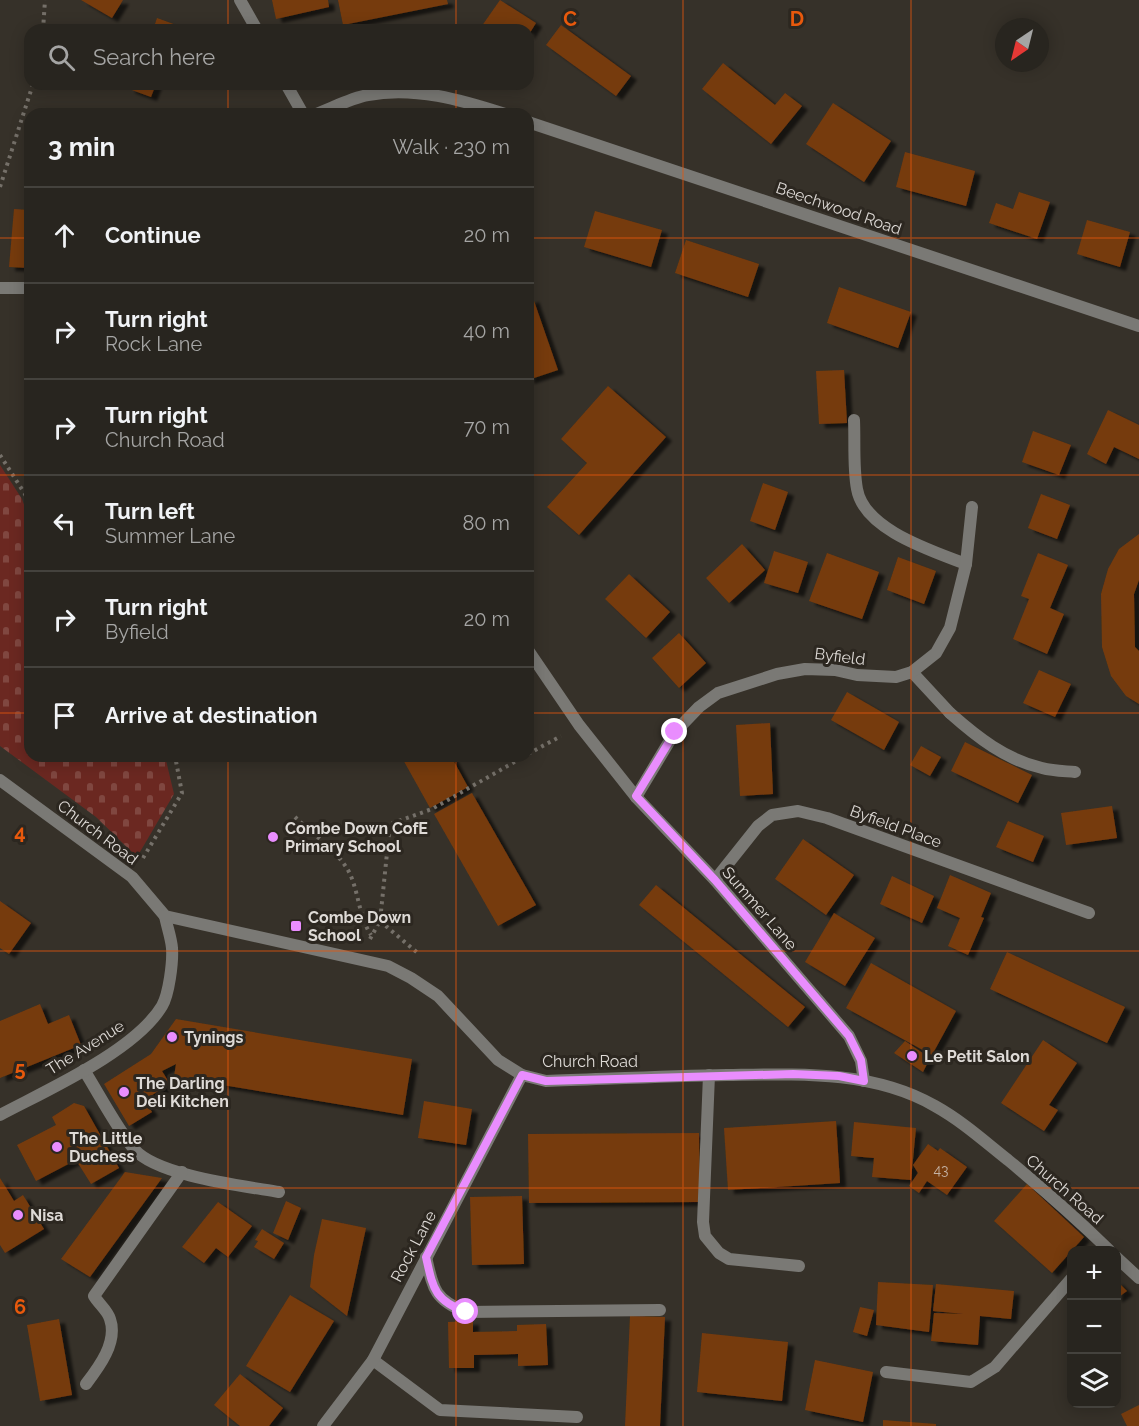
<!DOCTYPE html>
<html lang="en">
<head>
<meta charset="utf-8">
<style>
	body { margin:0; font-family:Raleway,sans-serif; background:#302d28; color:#f1f3f6 }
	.controls { position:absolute; right:18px; bottom:18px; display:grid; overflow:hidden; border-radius:12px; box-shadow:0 3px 15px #0003 }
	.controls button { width:54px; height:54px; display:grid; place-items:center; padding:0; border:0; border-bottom:2px solid #44423d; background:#28251f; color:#f1f3f6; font:30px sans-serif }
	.compass { position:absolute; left:995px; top:18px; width:54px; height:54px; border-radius:50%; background:#28251f; box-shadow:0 3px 15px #0003; rotate:215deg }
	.stop { position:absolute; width:18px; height:18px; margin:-14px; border:4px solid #e98dfe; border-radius:50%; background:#fff }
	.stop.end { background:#e98dfe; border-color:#fff; box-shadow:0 2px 6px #0008 }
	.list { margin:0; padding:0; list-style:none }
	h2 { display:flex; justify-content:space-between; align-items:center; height:78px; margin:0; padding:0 24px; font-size:26px }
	h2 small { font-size:20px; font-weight:400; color:#a5a5a4 }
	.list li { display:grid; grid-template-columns:39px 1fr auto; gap:18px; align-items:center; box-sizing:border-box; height:96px; padding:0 24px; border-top:2px solid #44423d }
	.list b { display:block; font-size:22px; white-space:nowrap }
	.list p { margin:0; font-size:20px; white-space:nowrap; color:#a5a5a4 }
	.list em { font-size:20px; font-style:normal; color:#a5a5a4 }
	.icon { flex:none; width:33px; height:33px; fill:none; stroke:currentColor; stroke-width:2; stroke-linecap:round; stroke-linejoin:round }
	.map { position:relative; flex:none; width:1139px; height:1426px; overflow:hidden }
	.search { position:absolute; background:#28251f; box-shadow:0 3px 15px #0003; left:24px; top:24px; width:510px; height:66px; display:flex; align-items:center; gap:15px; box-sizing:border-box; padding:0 21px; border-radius:18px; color:#a5a5a4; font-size:22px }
	.panel { position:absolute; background:#28251f; box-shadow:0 3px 15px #0003; left:24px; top:108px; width:510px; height:654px; border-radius:18px }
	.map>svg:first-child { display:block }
	.cemetery { fill:url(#cemetery-stones) }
	.building { fill:#763a0c; filter:url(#shadow) }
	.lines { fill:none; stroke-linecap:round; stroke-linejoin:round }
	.path { stroke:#757069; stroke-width:4; stroke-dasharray:3 4.5; stroke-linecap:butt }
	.service { stroke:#7a7975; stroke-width:12 }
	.minor { stroke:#7a7975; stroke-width:12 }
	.route { stroke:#e98dfe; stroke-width:8 }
	.grid { fill:none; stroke:#e8590c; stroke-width:1.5; stroke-opacity:0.55 }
	.poi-dot { fill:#e98dfe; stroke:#2c2720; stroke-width:2 }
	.labels { text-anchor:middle; stroke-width:6; stroke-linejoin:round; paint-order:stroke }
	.number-label { font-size:14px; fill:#c4b2a4 }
	.street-label { font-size:16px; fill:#dedad6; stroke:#2c2720 }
	.poi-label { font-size:16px; font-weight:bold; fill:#dedad6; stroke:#2c2720; text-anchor:start }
	.grid-label { font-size:20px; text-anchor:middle; font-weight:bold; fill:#e8590c; stroke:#2c2720; stroke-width:6; stroke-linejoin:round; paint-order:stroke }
</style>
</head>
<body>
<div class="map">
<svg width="1139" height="1426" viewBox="0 0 1139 1426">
	<defs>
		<pattern id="cemetery-stones" width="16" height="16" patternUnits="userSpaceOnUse" patternTransform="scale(1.5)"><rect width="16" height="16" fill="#6b2821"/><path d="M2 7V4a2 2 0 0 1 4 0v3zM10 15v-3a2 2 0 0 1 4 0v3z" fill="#804740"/></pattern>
		<filter id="shadow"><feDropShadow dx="6" dy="4" stdDeviation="1.5" flood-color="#0009"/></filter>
	</defs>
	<rect width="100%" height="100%" fill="#363129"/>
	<!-- cemetery -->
	<polygon class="cemetery" points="0,465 22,499 30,522 30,756 165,756 174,794 137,857 96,817 0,746"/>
	<!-- building -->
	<g class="building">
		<polygon points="81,0 123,0 112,18"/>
		<polygon points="272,0 328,0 329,7 276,19"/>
		<polygon points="338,0 447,0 448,4 343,25"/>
		<polygon points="500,0 536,23 528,36 528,30 479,30"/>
		<polygon points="157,18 179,26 177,30 153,30"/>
		<polygon points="561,25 631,76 616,96 546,45"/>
		<polygon points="723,63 775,105 785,93 802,106 771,144 702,89"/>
		<polygon points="131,84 156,84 151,97 129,89"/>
		<polygon points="833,103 891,141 864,182 806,144"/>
		<polygon points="905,152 975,171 966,206 896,187"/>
		<polygon points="1019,192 1050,202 1037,239 989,223 996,203 1013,209"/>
		<polygon points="14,209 30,210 30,268 9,267"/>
		<polygon points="595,211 662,230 651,267 584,247"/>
		<polygon points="1087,220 1130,232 1120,267 1077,254"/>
		<polygon points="686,240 759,264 748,297 675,273"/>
		<polygon points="839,287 911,312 898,348 827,323"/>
		<polygon points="533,298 558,370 528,380 528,300"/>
		<polygon points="844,370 847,423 819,424 816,371"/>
		<polygon points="608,386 666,437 579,535 547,507 587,463 561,439"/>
		<polygon points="1108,410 1139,425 1139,459 1114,447 1106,464 1087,454"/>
		<polygon points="1033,431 1071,445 1059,475 1022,462"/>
		<polygon points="763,483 788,492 775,530 750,521"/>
		<polygon points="1041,494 1070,505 1057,539 1028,528"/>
		<polygon points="1139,534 1139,580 1134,594 1135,647 1139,651 1139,704 1126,696 1111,676 1102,647 1101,594 1108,569 1119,549"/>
		<polygon points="742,544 765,570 729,603 706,578"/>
		<polygon points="774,551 808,562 798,593 764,583"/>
		<polygon points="827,553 879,572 862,619 809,601"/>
		<polygon points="1038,553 1068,565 1050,608 1064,614 1047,654 1013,639 1029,599 1021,596"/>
		<polygon points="898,557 936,571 924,604 887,590"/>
		<polygon points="629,574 670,612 646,638 605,599"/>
		<polygon points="679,633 706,663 679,688 652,658"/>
		<polygon points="1039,670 1071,684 1055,717 1023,703"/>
		<polygon points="847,692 899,722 884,750 831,720"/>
		<polygon points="770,723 773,794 740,796 736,725"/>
		<polygon points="965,742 1032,775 1018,803 951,771"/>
		<polygon points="921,746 941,757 930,776 910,765"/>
		<polygon points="401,756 451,756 468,787 430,808"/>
		<polygon points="472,793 536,905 498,926 434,814"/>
		<polygon points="1112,806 1117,838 1066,845 1061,813"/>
		<polygon points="1008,821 1044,836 1033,862 996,847"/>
		<polygon points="803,839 854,875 826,915 775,879"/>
		<polygon points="950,875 991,893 981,917 984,918 968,955 948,946 960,918 937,908"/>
		<polygon points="892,876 934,896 922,923 880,904"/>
		<polygon points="656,885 805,1007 788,1027 639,905"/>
		<polygon points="0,901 31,923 9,954 0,948"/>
		<polygon points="834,913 875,938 845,986 805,962"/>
		<polygon points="1007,952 1125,1007 1107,1043 990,989"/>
		<polygon points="871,963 956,1011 932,1055 846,1008"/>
		<polygon points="40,1004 48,1024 69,1015 81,1045 0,1078 0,1021"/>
		<polygon points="176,1019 412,1059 403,1115 174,1077 176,1064 162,1071 170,1084 144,1100 152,1112 129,1126 104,1084 151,1054"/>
		<polygon points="1043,1040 1077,1063 1049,1105 1058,1110 1044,1131 1001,1103"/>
		<polygon points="905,1041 930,1058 923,1072 894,1053"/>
		<polygon points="424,1101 472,1109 466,1145 418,1138"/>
		<polygon points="74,1103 84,1106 119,1168 91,1184 76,1160 36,1181 17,1145 56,1125 52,1117"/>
		<polygon points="836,1121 840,1183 728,1190 724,1128"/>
		<polygon points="854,1122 916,1128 911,1180 872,1177 874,1158 851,1156"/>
		<polygon points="699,1133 700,1202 529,1203 528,1134"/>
		<polygon points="928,1144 938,1151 940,1148 967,1167 947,1195 927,1181 919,1193 909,1186 918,1173 913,1165"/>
		<polygon points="125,1172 162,1178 90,1277 61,1259"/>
		<polygon points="0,1178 14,1201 23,1195 44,1229 5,1253 0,1245"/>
		<polygon points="1027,1184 1084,1237 1052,1273 994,1221"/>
		<polygon points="522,1196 524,1264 472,1265 470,1197"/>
		<polygon points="286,1201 301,1208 288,1240 273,1233"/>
		<polygon points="218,1202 252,1226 228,1257 216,1248 204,1263 182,1247"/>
		<polygon points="322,1219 366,1228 347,1316 310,1287 314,1255"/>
		<polygon points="262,1229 284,1243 274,1259 254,1247 258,1241 255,1240"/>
		<polygon points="1116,1280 1127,1291 1116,1299"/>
		<polygon points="878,1282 933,1285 929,1332 876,1325"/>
		<polygon points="936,1284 1014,1291 1011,1319 980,1316 978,1345 931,1341 934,1313 964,1314 933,1311"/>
		<polygon points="290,1295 334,1321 290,1392 246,1366"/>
		<polygon points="860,1307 874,1310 867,1336 853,1332"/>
		<polygon points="630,1316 665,1317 660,1426 625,1426"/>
		<polygon points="59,1319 72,1395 40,1401 27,1325"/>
		<polygon points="473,1321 473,1332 517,1331 517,1325 546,1324 548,1365 518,1366 518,1354 474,1355 474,1368 449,1368 448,1322"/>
		<polygon points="702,1333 788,1342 782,1401 697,1392"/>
		<polygon points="815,1360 873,1372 863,1422 805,1410"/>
		<polygon points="240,1374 283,1408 269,1426 240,1426 214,1405"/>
		<polygon points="1139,1405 1139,1426 1127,1426 1121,1414"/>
		<polygon points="883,1420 936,1424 936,1426 883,1426"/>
	</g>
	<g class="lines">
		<!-- path -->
		<g class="path">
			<polyline points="43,30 45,0"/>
			<polyline points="0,187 33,84"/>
			<polyline points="0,455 25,494 30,508"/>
			<polyline points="528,754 561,736"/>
			<path d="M295,817C313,835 339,851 350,874C359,894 359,917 371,935"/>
			<polyline points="143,858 182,793 175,756"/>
			<polyline points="380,921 420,955"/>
			<polyline points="370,939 380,921 390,824 432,809 525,756"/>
		</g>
		<!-- service -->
		<g class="service">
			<path d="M854,420C855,441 853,468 857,489C864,530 933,551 966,564"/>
			<path d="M950,713C977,737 1006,760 1042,768C1053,771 1064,771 1075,772"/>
			<path d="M84,1070C99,1094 116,1127 134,1149C157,1176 244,1186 279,1192"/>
			<polyline points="709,1075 703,1222 705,1236 719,1253 729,1259 799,1266"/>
			<path d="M426,1257C433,1288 434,1300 466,1312L660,1310"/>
			<path d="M86,1384C99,1367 118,1342 110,1319C108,1311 98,1303 94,1296L182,1172"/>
		</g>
		<!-- minor -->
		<g class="minor">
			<polyline points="240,0 257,30"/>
			<polyline points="286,84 303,114"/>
			<path d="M316,114C332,108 351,98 368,95C414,86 462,100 505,114"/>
			<polyline points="528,122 1139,326"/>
			<polyline points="0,288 30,288"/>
			<polyline points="528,650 579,725 636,797 715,880 849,1036 861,1061 864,1081"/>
			<polyline points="912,672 950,713"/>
			<path d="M0,780L132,877L165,916L388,966L411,978L438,996L498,1060L522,1075L546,1081C606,1079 667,1076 727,1075C797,1074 873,1070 935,1106C962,1121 984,1141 1008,1160C1043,1189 1077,1219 1109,1250"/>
			<polyline points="636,797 675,732 699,707 718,693 777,674 805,669 835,670 857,675 896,677 912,672 936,653 950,628 966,564 972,507"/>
			<polyline points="715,880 758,826 772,815 798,811 827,818 1089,913"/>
			<path d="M0,1115C47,1090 135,1051 162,1006C169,994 173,962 172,948C171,937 167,927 165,916"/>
			<polyline points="1116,1257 1139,1278"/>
			<polyline points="373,1360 440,1410 577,1417"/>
			<polyline points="886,1372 971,1382 995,1367 1072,1278"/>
			<polyline points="323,1426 373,1360 522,1075"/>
		</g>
	</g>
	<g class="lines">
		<!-- route -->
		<path class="route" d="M466,1312C434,1300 433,1288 426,1257L522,1075L546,1081L793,1074L839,1076L864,1081L861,1060L849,1036L715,880L636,796L675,732"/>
	</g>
	<!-- grid -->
	<path class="grid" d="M228,0V30M456,0V30M683,0V1426M911,0V1426M228,84V114M456,84V114M0,238H30M528,238H1139M0,475H30M528,475H1139M0,713H30M528,713H1139M228,756V1426M456,756V1426M0,951H1139M0,1188H1139"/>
	<!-- markers -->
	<g class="poi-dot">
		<circle cx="273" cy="837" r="6"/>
		<rect x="290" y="920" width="12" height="12" rx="3"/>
		<circle cx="172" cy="1037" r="6"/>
		<circle cx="912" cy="1056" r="6"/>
		<circle cx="124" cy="1092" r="6"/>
		<circle cx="57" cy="1147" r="6"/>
		<circle cx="18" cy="1215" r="6"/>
	</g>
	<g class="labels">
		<!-- number labels -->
		<g class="number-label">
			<text x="941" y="1175">43</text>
		</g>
		<!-- street labels -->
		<g class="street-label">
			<text transform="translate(839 208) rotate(19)" y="6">Beechwood Road</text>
			<text transform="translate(840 656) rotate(7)" y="6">Byfield</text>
			<text transform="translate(896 826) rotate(20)" y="6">Byfield Place</text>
			<text transform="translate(98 832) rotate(37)" y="6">Church Road</text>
			<text transform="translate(760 908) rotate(49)" y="6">Summer Lane</text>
			<text transform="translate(85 1047) rotate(-32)" y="6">The Avenue</text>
			<text x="590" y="1067">Church Road</text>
			<text transform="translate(1065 1189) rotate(41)" y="6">Church Road</text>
			<text transform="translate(413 1246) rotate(-62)" y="6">Rock Lane</text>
		</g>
		<!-- poi labels -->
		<g class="poi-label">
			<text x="285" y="834">Combe Down CofE<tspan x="285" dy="18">Primary School</tspan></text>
			<text x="308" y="923">Combe Down<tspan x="308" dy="18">School</tspan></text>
			<text x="184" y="1043">Tynings</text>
			<text x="924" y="1062">Le Petit Salon</text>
			<text x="136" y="1089">The Darling<tspan x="136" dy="18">Deli Kitchen</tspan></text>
			<text x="69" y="1144">The Little<tspan x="69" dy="18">Duchess</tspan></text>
			<text x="30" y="1221">Nisa</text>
		</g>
	</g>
	<g class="grid-label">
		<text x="570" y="26">C</text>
		<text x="797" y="26">D</text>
		<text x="20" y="839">4</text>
		<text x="20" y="1076">5</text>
		<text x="20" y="1314">6</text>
	</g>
</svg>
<div class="controls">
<button>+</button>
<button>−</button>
<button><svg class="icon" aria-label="layers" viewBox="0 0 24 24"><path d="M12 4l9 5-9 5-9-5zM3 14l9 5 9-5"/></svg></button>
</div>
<svg class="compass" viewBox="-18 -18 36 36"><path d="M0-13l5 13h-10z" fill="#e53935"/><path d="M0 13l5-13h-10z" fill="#a5a5a4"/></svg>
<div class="stop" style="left:466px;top:1312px"></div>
<div class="stop end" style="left:675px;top:732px"></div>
<div class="search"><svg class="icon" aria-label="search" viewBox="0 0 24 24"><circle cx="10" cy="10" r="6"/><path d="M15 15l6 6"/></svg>Search here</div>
<section class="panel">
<h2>3 min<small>Walk · 230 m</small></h2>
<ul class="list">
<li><svg class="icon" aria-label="ahead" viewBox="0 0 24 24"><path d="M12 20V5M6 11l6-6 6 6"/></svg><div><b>Continue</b></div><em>20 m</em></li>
<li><svg class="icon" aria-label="right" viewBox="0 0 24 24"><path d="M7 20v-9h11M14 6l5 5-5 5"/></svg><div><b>Turn right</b><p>Rock Lane</p></div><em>40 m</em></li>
<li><svg class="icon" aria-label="right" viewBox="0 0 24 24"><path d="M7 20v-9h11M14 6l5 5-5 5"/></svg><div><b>Turn right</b><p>Church Road</p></div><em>70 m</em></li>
<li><svg class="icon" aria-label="left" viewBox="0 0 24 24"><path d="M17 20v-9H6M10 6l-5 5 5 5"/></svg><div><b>Turn left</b><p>Summer Lane</p></div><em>80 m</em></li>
<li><svg class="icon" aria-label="right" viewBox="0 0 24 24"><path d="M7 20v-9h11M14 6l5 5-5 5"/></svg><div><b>Turn right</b><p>Byfield</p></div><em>20 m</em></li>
<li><svg class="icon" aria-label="arrive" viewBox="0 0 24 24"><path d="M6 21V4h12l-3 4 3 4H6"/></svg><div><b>Arrive at destination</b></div></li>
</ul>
</section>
</div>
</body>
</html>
